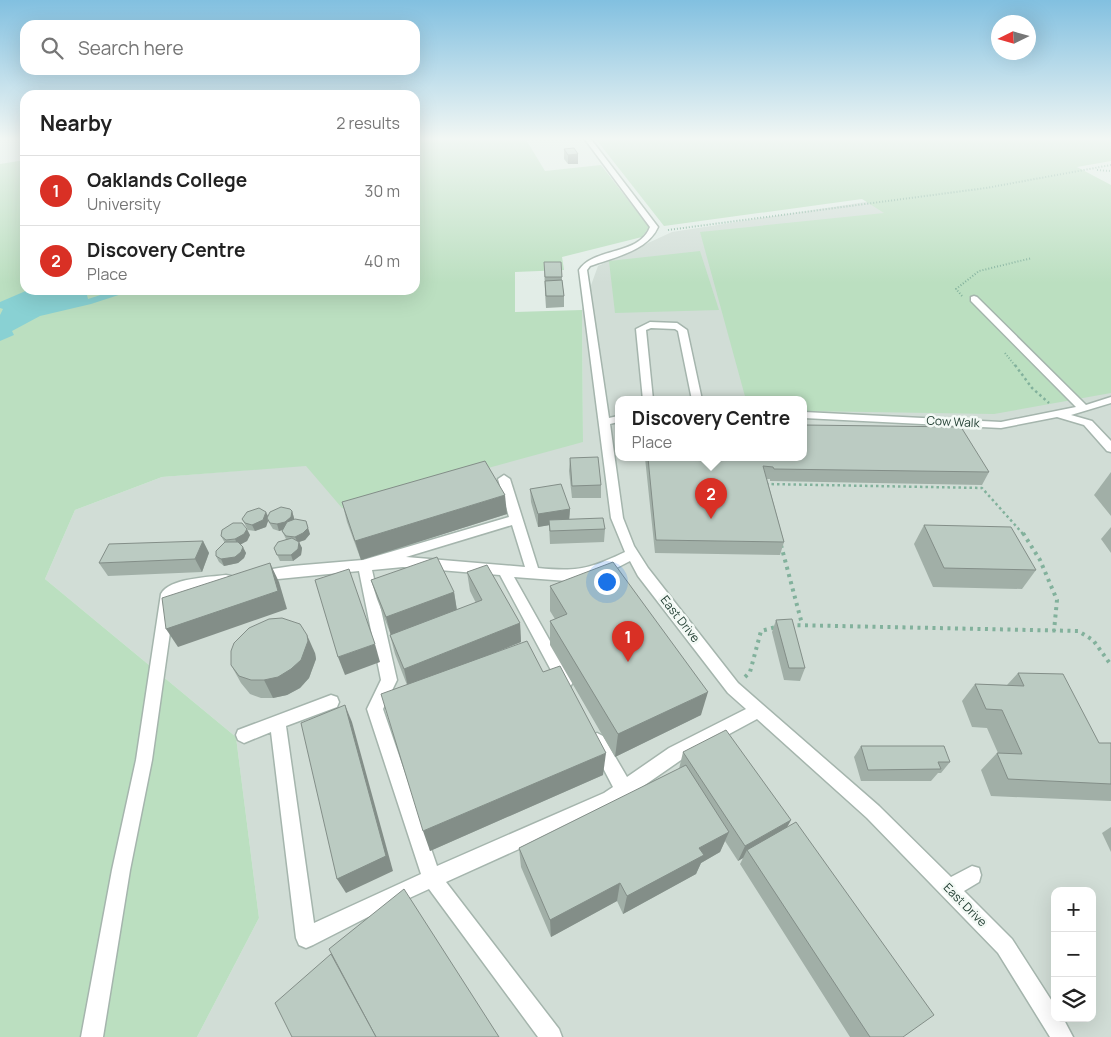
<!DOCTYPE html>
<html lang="en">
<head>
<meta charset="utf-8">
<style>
	body { margin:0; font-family:Manrope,sans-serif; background:#f6f6f6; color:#222 }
	.controls { position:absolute; right:15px; bottom:15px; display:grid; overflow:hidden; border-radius:10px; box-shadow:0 5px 20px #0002 }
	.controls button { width:45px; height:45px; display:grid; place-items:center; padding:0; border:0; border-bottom:1px solid #e0e0e0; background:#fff; color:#222; font:25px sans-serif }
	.compass { position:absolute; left:991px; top:15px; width:45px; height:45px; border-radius:50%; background:#fff; box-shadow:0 5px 20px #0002; rotate:265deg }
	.you { position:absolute; left:606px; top:581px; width:18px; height:18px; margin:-12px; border:4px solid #fff; border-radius:50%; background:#1a73e8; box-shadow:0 0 0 8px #1a73e833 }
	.badge { display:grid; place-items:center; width:32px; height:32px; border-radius:50%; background:#d93025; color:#fff; font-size:16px; font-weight:700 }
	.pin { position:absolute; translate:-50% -41px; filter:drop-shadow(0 1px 2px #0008) }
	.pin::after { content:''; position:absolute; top:26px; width:18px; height:15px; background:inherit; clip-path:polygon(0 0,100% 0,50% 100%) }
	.popup { position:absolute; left:615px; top:396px; width:192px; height:65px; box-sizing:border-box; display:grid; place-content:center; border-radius:10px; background:#fff; filter:drop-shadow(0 1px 4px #0005); font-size:16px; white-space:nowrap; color:#767676 }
	.popup b { font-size:19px; color:#222 }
	.popup::after { content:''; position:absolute; left:50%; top:100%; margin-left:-10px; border:10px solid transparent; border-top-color:#fff }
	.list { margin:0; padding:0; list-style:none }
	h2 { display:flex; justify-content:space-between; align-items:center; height:65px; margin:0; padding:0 20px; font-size:21px }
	h2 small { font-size:16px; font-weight:400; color:#767676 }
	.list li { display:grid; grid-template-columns:32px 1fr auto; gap:15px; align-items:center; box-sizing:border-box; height:70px; padding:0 20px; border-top:1px solid #e0e0e0 }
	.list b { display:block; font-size:19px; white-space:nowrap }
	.list p { margin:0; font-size:16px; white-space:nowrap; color:#767676 }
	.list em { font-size:16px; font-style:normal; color:#767676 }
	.icon { flex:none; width:28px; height:28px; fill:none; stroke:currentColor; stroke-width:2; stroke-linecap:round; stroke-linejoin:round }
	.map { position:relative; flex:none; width:1111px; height:1037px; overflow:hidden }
	.search { position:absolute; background:#fff; box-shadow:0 5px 20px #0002; left:20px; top:20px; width:400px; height:55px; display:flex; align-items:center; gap:12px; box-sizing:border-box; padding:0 18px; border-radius:15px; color:#767676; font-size:19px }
	.panel { position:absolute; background:#fff; box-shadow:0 5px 20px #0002; left:20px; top:90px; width:400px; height:205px; border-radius:15px }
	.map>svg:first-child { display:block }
	.built { fill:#d1ddd6; fill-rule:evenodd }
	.green { fill:#bbdfc0 }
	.water { fill:#89d1d3 }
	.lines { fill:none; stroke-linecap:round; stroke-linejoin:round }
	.lane-casing { stroke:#a5b5ad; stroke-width:3 }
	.path-far2 { stroke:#82b19c; stroke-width:2; stroke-dasharray:1 2; stroke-linecap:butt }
	.path-far1 { stroke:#82b19c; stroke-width:2.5; stroke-dasharray:2.5 3; stroke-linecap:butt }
	.path { stroke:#82b19c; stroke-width:4; stroke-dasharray:3 4.5; stroke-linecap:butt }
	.lane { fill:#fff; fill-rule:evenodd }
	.wall { fill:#a1afa7 }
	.shaded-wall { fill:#838e88 }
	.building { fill:#bbcbc2; stroke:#838e88 }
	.labels { text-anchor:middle; stroke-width:5; stroke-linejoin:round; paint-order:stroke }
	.street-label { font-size:12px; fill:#223f33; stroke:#f3f9f5 }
</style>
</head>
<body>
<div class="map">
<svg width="1111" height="1037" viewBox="0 0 1111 1037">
	<rect width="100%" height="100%" fill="#e2ede7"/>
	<!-- built -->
	<path class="built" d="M1077,169L1111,187V1037H197L259,918L236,737L45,579L75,510L162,477L583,442L582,310L598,266L672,232ZM618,400H804V458H618ZM1055,891H1092V1018H1055Z"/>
	<!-- green -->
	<g class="green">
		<polygon points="415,138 525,138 545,171 601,165 649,227 642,237 562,257 564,270 515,272 515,312 582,310 583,442 342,508 306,466 162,477 75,510 45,579 236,737 259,918 197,1037 0,1037 0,164 25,160 25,290 415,290"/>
		<polygon points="595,138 1111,138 1111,161 1077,167 1111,185 1111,393 994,414 804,411 804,400 746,400 700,232 884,213 862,199 664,226"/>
		<polygon points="700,251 719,310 615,313 609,261"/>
	</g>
	<!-- water -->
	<polygon class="water" points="28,290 95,290 87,295 88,299 116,290 134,290 91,304 40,316 12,331 14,335 0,341 0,315 3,309 0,308 0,302"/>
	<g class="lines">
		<defs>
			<g id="lane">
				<path d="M584,138H590L658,227C648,251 612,258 590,266L587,270L609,418L618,416V422L610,424L623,518L634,546L648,568L738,683L879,806L951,877L972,866L979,868L981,875L979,882L964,891L1012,939L1055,1006V1018H1063L1073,1037H1050L998,953L867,818L757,719L681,760L616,805L446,882L559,1029L562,1037H538L429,889L366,918L313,945L306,948L299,945L296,938L271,732L244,743L238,740L236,735L238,730L331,695L337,697L339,702L337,707L286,726L314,923L421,874L367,709L381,680L359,571L258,581L253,580L251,576L253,572L292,566L363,560L509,517L498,479L504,475L510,479L538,568C578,572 589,569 625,552L611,518L579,270C594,247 639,256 650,227ZM512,525L525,567L406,557ZM630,561L638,576L728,693L746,709L669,748L627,777L603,736L597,733L591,736L589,741L613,787L604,793L437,866L383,709L397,680L372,570L403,567L500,575L560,687L565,689L570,687L573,682L514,577L567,581L603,575Z"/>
				<polygon points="974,296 977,297 1086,405 1111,397 1111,403 1071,415 1092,421 1111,441 1111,452 1107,451 1084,425 1057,417 1001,428 804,418 804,412 1001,422 1076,407 971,301 971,297"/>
				<polygon points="650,322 677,323 687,330 702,400 692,400 678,331 675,329 651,328 646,330 653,400 643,400 636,329"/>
				<path d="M226,575L231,576L233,580L231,584L183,592L175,597L152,760L130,870L103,1037H81L112,870L136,760L161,594C169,578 210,577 226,575Z"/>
			</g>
		</defs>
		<!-- lane casing -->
		<use href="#lane" class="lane-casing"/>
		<!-- path-far2 -->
		<g class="path-far2">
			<polyline points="1097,170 1111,171"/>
			<polyline points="668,230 986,188 1111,165"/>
			<polyline points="962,296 956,289 979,271 1032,258"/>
			<polyline points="1005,353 1016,367"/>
		</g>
		<!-- path-far1 -->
		<g class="path-far1">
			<polyline points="1015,365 1032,388 1049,403"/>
			<polyline points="766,484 982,488 1024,535"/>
		</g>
		<!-- path -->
		<g class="path">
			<polyline points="1023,533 1040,560 1057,600 1054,631"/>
			<polyline points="781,545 802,624"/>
			<polyline points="790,625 1078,631 1093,640 1111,665"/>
			<polyline points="745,677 750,672 761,631 776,627"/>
		</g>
		<!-- lane -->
		<use href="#lane" class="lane"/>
	</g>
	<!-- wall -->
	<g class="wall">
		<polygon points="564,149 578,154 578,164 568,164 564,159"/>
		<polygon points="544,262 561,262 562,280 564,296 564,307 546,308 545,292"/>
		<polygon points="570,458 601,485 601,498 572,498 569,471"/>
		<polygon points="645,458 804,458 989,472 982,485 770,481 770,479 767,479 784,542 780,555 655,553"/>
		<polygon points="1111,472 1111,516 1094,495"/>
		<polygon points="530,489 570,509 569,519 605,529 604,542 550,544 549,525 538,527 531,502"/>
		<polygon points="342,502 507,514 361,560 347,522"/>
		<polygon points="292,511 294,518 294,520 310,534 305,540 299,542 302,548 301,555 293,561 280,561 274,548 286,539 282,531 283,530 279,531 273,529 268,521 266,527 255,531 248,530 242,519 268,516"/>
		<polygon points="924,525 1036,570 1022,589 933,587 914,544"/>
		<polygon points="1111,527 1111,553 1101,539"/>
		<polygon points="250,535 247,541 240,544 246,553 244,558 238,563 224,566 219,562 216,556 225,543 221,536"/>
		<polygon points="203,541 209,553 202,572 108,576 99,563"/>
		<polygon points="467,572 520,623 521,642 491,654 543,672 603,775 430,851 407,685 395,654 390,635 391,635 377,599 371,580 454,592 457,610 476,603 470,591"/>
		<polygon points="550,586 701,715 615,757 550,645 550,621 555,619 550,611"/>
		<polygon points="776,620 805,668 800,681 784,680 772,632"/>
		<polygon points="315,653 316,659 309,678 300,688 287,695 273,698 261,698 250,694 241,683 231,665"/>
		<polygon points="1018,673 1099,743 1111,743 1111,801 991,796 981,770 997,753 998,753 987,728 972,727 962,701 975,684 1007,685"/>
		<polygon points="861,746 950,762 941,773 938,773 931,781 861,781 854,757"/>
		<polygon points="683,752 791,820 787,827 903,1037 850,1037 740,864 743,858 738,861 725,841 720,852 701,863 696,874 623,914 617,901 551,937 521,867 519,848 679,769"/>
		<polygon points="1111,827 1111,852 1102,833"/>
	</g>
	<!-- shaded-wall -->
	<g class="shaded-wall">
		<polygon points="578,154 578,164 568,164 568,155"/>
		<polygon points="505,495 507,514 361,560 355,541"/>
		<polygon points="570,509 569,522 538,527 538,514"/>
		<polygon points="292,511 294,518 294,523 288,528 279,531 277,524"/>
		<polygon points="266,512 269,518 267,518 268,521 266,527 255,531 252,525"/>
		<polygon points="306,521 310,534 305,540 299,542 302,548 301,555 293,561 291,555 298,543 295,537"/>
		<polygon points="247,529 250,535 247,541 238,546 235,539"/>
		<polygon points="203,541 209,553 202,572 195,559"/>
		<polygon points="243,547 246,553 244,558 238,563 224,566 221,559"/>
		<polygon points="270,563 279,582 287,609 178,647 166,629"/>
		<polygon points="454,592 457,611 391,636 386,617"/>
		<polygon points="520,623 521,642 408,687 404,669"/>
		<polygon points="307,635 315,653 316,659 309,678 300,688 287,695 273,698 264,680"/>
		<polygon points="375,644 380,662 345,675 338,657"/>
		<polygon points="708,692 701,715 615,757 618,734"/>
		<polygon points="345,705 352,722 393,871 346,893 337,879"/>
		<polygon points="606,753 603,775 430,851 423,831"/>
		<polygon points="791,820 782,836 747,850 743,858 738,861 745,846"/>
		<polygon points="729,832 720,852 701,863 696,874 623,914 627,896 699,848"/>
		<polygon points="620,883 617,901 551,937 550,920"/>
	</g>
	<!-- building -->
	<g class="building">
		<polygon points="574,148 578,154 568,155 564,149"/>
		<polygon points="544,262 561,262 562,277 545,277"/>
		<polygon points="562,280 564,296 546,296 545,281"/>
		<polygon points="804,425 961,427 989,472 774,469 773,467 763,466 784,542 656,540 648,458 804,458"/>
		<polygon points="598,457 601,485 572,486 570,458"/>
		<polygon points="485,461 505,495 355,541 342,502"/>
		<polygon points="561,484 570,509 538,514 530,489"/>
		<polygon points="281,507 290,509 292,511 291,517 285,522 277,524 270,523 267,518 270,512"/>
		<polygon points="259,508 266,512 263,520 252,525 245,523 242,519 247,512"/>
		<polygon points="603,518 605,529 550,531 549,520"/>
		<polygon points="295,519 306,521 308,528 303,533 295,537 286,536 282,531 287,522"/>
		<polygon points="233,523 242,523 247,529 244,534 235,539 226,540 221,536 222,530"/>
		<polygon points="924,525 1011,527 1036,570 944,568"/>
		<polygon points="292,538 299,542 298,549 291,555 277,555 274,548 278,542"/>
		<polygon points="203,541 195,559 99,563 109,544"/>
		<polygon points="225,542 238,542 243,547 241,552 235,557 221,559 216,556 216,551"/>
		<polygon points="437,557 454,592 386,617 371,580"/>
		<polygon points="613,562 708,692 618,734 550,621 567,614 550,586"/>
		<polygon points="270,563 278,591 166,629 162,598"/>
		<polygon points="487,565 520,623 404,669 390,635 482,600 467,572"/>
		<polygon points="349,569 375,644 338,657 315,580"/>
		<polygon points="282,618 300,624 307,635 308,641 301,660 291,669 278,677 264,680 251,680 239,676 231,665 231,651 234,643 249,628 269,619"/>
		<polygon points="792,619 805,668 789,668 776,620"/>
		<polygon points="527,641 543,672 560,666 606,753 423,831 381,694"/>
		<polygon points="1018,673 1063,674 1099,743 1111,743 1111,784 1008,779 997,753 1022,754 1002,710 986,709 975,684 1024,686"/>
		<polygon points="345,705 386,856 337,879 301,723"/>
		<polygon points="726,730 791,820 745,846 683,752"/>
		<polygon points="861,746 944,746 950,762 938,762 941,769 868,770"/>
		<polygon points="686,765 729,832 699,848 704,855 627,896 620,883 550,920 519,848"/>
		<polygon points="796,822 934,1015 903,1037 870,1037 747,850"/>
		<polygon points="404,889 499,1037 376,1037 329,949"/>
		<polygon points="331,954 376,1037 292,1037 275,1003"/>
	</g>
	<!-- sky -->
	<linearGradient id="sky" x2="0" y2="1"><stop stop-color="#82c0e0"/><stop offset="0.49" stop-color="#f2f7f4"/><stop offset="1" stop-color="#f2f7f4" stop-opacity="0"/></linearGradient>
	<rect width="1111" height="283" fill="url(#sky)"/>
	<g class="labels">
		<!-- street labels -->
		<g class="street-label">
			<text transform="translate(953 422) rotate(3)" y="4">Cow Walk</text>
			<text transform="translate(680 619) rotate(52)" y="4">East Drive</text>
			<text transform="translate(965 905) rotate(45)" y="4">East Drive</text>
		</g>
	</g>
</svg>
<div class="controls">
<button>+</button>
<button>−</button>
<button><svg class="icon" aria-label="layers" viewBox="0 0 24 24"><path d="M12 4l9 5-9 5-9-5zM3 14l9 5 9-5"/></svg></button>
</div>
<svg class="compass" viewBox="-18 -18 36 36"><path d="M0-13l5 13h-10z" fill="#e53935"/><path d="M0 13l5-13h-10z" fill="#767676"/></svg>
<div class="you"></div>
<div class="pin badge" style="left:628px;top:662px">1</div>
<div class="pin badge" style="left:711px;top:519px">2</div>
<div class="popup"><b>Discovery Centre</b>Place</div>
<div class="search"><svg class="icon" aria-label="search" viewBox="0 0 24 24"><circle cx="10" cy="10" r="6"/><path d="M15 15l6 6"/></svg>Search here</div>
<section class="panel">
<h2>Nearby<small>2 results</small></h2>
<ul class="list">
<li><span class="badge">1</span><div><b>Oaklands College</b><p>University</p></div><em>30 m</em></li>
<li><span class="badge">2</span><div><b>Discovery Centre</b><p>Place</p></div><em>40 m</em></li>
</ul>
</section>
</div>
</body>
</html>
